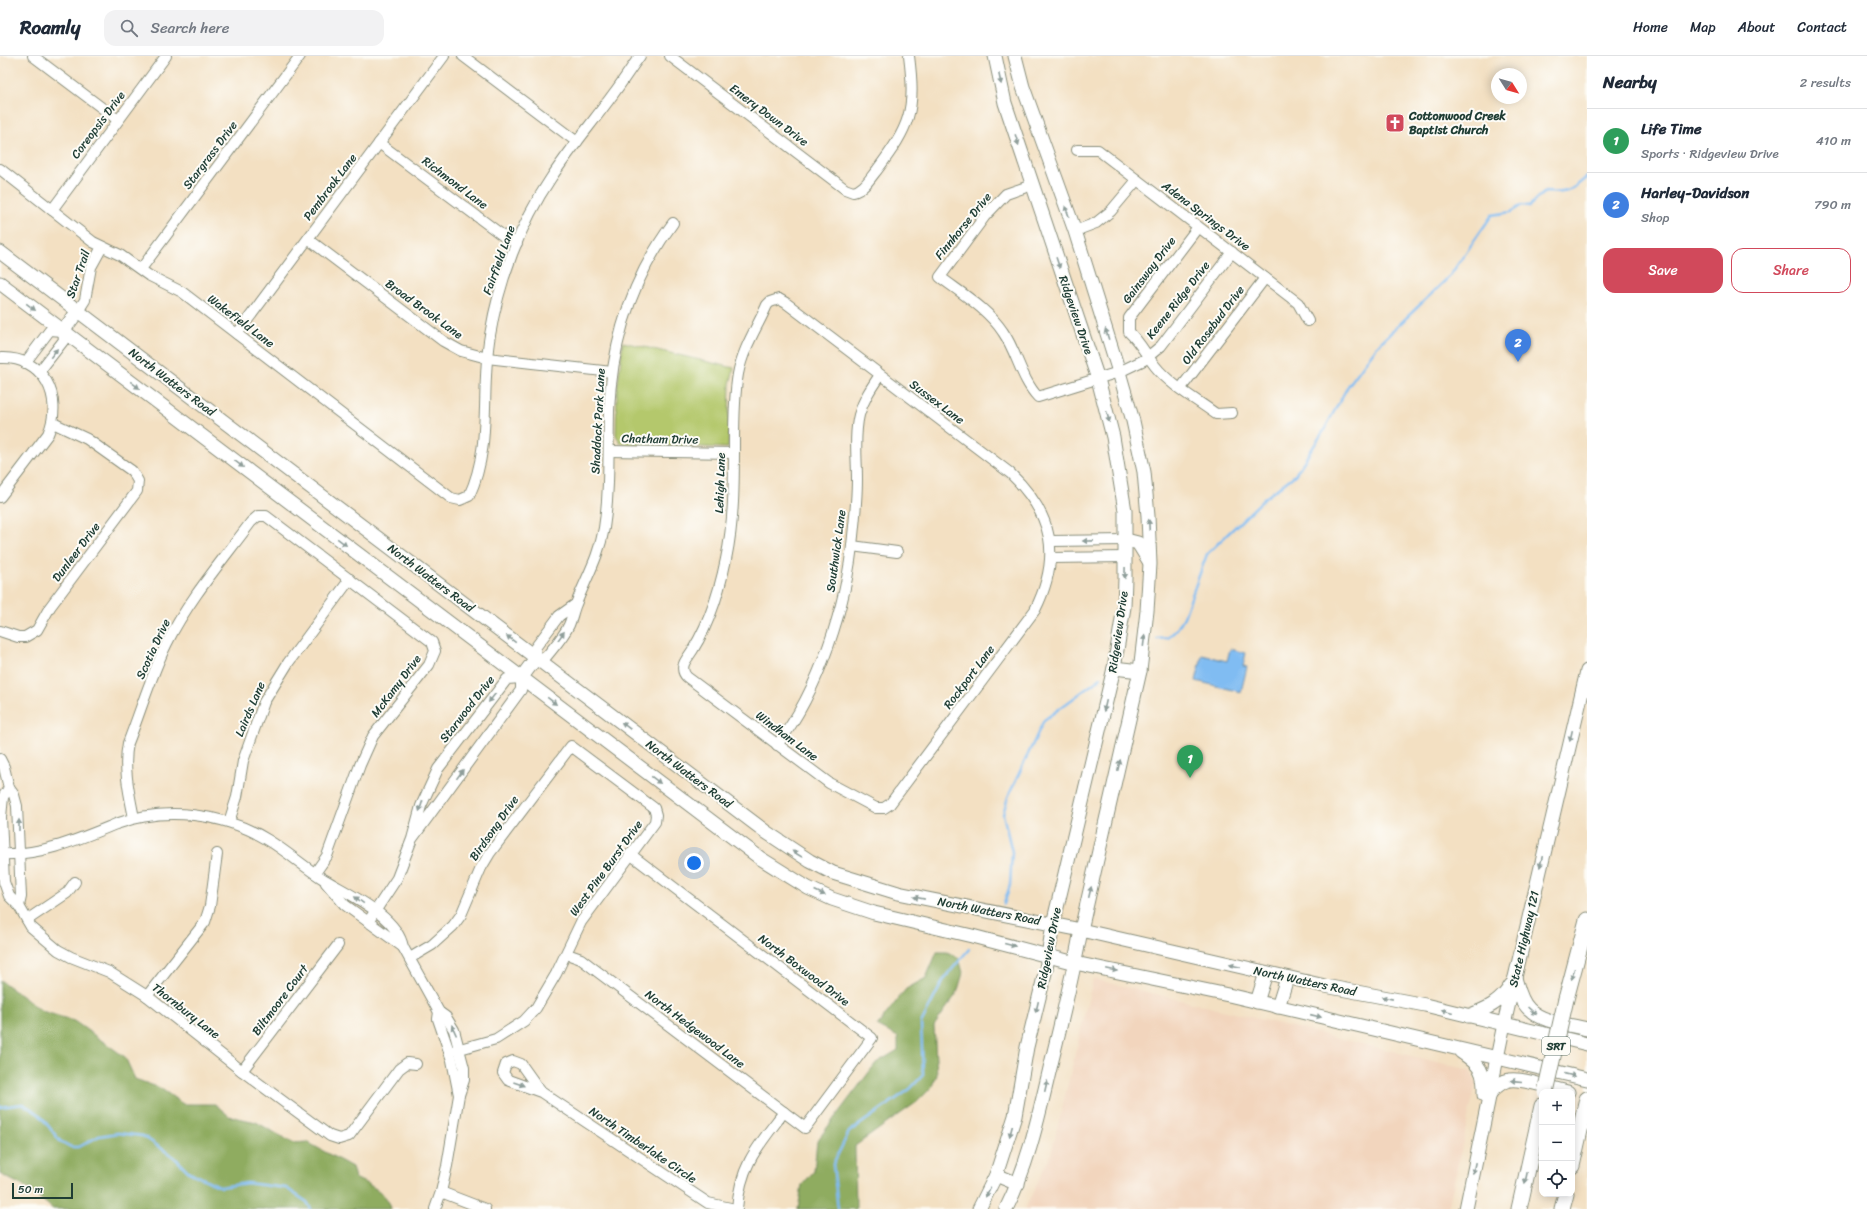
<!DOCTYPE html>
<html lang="en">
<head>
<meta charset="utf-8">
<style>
	body { margin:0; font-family:Sriracha,sans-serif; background:#f2f2f3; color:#1f2937 }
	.controls { position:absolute; right:12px; bottom:12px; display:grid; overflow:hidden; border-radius:8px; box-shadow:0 2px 10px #0003 }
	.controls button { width:36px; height:36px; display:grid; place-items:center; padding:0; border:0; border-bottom:1px solid #e0e1e3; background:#fff; color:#1f2937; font:20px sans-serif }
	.compass { position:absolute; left:1491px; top:12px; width:36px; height:36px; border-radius:50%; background:#fff; box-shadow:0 2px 10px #0003; rotate:127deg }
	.scale { position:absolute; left:12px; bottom:10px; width:61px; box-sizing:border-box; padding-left:4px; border:2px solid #1f3d34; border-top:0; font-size:11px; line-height:14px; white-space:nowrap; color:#1f3d34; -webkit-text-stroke:3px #fdfcf7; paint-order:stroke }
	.you { position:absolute; left:694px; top:807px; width:14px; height:14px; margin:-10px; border:3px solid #fff; border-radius:50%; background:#1a73e8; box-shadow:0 0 0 6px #1a73e833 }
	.badge { display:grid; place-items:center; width:26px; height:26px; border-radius:50%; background:#d1495b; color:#fff; font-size:13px; font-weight:700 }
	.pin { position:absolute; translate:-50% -33px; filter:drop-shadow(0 1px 2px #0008) }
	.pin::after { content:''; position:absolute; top:21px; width:14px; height:12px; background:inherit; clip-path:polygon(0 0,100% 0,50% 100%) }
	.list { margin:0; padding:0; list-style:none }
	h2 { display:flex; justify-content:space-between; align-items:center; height:52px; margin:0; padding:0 16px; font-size:17px }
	h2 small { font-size:13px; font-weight:400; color:#747a83 }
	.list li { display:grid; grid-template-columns:26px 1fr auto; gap:12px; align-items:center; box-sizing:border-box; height:64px; padding:0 16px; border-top:1px solid #e0e1e3 }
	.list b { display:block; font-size:15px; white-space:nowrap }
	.list p { margin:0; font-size:13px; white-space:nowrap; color:#747a83 }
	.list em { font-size:13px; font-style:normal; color:#747a83 }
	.actions { display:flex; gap:8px; padding:12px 16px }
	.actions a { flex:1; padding:9px 0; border:1px solid #d1495b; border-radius:12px; text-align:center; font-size:14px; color:#d1495b }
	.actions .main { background:#d1495b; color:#fff }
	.icon { flex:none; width:22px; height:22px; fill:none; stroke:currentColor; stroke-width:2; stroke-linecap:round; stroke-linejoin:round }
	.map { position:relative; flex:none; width:1587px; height:1153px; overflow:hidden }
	header { display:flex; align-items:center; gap:24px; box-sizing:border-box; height:56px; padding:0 20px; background:#fff; border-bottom:1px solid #e0e1e3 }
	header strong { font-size:19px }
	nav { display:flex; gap:22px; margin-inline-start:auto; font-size:14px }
	.search { width:280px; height:36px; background:#f2f2f3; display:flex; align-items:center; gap:10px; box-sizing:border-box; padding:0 14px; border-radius:12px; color:#747a83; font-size:15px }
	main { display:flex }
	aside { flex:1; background:#fff }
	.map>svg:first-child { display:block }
	.built { fill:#f2d5bd }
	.green { fill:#b4c86c; stroke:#6a8250 }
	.forest { fill:#8fac60; stroke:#57744a }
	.water { fill:#80bcf2; stroke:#507c93 }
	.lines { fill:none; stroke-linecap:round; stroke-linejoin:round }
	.stream { stroke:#80bcf2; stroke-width:2.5 }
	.minor-casing { stroke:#898e7b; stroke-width:12 }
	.major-casing { stroke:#898e7b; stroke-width:15 }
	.highway-casing { stroke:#898e7b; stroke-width:17 }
	.minor { stroke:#fff; stroke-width:10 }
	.major { stroke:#fff; stroke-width:13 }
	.highway { stroke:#fff; stroke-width:15 }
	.highway-bridge-casing { stroke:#898e7b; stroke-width:17; stroke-linecap:butt }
	.highway-bridge { stroke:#fff; stroke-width:15 }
	.oneway { fill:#8f9e9a }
	.labels { text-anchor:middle; stroke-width:4; stroke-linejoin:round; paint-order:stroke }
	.shield { fill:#fdfcf7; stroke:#62766e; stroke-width:1 }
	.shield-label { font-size:11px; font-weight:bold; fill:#1f3d34 }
	.street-label { font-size:12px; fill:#1f3d34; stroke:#fdfcf7 }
	.poi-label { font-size:12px; font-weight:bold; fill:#1f3d34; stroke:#fdfcf7; text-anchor:start }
</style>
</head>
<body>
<header>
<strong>Roamly</strong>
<div class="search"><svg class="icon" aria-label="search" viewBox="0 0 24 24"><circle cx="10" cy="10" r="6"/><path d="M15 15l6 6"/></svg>Search here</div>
<nav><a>Home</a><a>Map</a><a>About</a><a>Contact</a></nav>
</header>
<main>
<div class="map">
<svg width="1587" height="1153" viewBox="0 0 1587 1153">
	<rect width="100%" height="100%" fill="#fdfcf7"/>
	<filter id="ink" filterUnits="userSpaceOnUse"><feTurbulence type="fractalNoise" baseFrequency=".025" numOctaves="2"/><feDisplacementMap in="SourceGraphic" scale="8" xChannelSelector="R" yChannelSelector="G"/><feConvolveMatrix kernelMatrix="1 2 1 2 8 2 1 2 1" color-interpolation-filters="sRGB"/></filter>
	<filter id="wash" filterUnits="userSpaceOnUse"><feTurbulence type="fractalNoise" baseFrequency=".012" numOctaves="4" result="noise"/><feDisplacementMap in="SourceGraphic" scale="16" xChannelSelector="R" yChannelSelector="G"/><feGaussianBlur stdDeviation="0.9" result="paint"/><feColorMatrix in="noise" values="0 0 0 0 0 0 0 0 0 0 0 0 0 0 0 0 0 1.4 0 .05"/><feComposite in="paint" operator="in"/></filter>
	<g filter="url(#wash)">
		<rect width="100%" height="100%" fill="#f3e0c2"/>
		<!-- built -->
		<polygon class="built" points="1093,923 1470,1014 1476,1027 1448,1153 1025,1153 1051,1098"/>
		<!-- green -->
		<polygon class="green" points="623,286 734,312 730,328 728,392 624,388 620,386 616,379 617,334"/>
		<!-- forest -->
		<g class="forest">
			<polygon points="937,896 947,896 959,902 963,917 957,937 934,970 937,1019 931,1032 917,1046 855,1090 856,1153 798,1153 802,1129 814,1115 817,1085 876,1007 898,994 898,981 877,970 906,933 926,922"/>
			<path d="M0,924L42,955L74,965L125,1001L135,1023L160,1032L183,1048H215L229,1060L256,1066L293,1087L307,1086L352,1111L355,1122C369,1129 388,1136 391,1153H53L29,1133L0,1118Z"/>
		</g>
		<!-- water -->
		<polygon class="water" points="1230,593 1246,597 1243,610 1247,611 1241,636 1196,625 1202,599 1227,605"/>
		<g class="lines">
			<!-- stream -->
			<g class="stream">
				<path d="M1157,583L1168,582L1177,573L1184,561L1207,498L1264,443L1295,419L1323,376L1348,330L1379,288L1449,221L1492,159L1511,156L1522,149L1529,150L1545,136C1567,138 1571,135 1587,121"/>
				<polyline points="1004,848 1010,829 1012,796 1003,758 1008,741 1044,664 1101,622"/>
				<polyline points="0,1051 23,1048 39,1058 60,1085 71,1091 79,1091 99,1080 118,1077 143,1080 174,1101 189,1116 221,1131 247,1127 286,1132 307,1146 311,1153"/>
				<polyline points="838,1153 833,1108 849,1076 910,1033 923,1019 921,967 944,923 969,893"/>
			</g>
		</g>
	</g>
	<g filter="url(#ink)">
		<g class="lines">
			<defs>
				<g id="minor">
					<polyline points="33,0 118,64"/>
					<polyline points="463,0 577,86"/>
					<path d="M670,0L845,133L853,136C864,134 870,122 877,114C910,70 916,55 909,0"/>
					<polyline points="379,87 506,182 517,187"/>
					<polyline points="1077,94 1098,94 1298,247 1308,265"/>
					<path d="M0,113L93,186L120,199L148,219L182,236L451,442L460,444L469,440C493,389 480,334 490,279C499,225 520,168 551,122C570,93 593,66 614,37C623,25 631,12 640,0"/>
					<path d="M1032,129L1006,138L985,160L940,221C961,237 988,253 1003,276C1017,296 1021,323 1038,341L1119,316L1144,304L1161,290L1232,196"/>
					<polyline points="52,154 166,0"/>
					<path d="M1198,171L1129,262V276C1140,286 1146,299 1155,310C1170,329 1197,344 1216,358L1232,357"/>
					<polyline points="1075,175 1096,167 1111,155 1137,124"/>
					<polyline points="308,183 443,285 461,295 487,302 612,316"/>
					<polyline points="141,213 300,0"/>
					<path d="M779,243L786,247L1010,417C1053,458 1062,500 1035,554L890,748L884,752H876L829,727L687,621C682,616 682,610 686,604C707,575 719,538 726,503C734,466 734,426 734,388C734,365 734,341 738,318C743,292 757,272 767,249L770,246Z"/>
					<polyline points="78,255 85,244 91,211 102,191"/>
					<polyline points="237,278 444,0"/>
					<path d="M0,302C44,300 64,341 48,378L0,441"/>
					<polyline points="25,307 50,274 63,275 64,284 39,316"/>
					<polyline points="1181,332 1265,222"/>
					<polyline points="609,395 734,397"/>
					<polyline points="1050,485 1126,484"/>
					<polyline points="852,490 897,496"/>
					<polyline points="1051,502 1126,501"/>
					<path d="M576,548L559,560L535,592L536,602L546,601C554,591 564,580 569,569C572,562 573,555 576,548C586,522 599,501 604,472C610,433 608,393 609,354C612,286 632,222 673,167"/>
					<polyline points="0,575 18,581 25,581 37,574 50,551 137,435 138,425 132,415 87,383 53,367"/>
					<path d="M777,689C819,635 847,548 853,480C855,461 857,442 857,423C857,402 854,379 859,359C863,344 871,332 880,319"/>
					<polyline points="0,703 4,711 9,732 14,739 17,750 21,841 19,850"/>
					<polyline points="9,732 3,741 1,761 4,826 9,840 19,850 31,871 58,894 71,901 109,916 147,940 242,1015 330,1080 339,1083 349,1080 399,1013 407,1007 416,1008"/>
					<path d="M134,762C129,737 123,712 128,687C141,654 151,619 167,587C189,543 222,505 251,466L258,460H266L432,586L435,595L429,609L373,680L360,709L327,800L315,817"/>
					<polyline points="229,766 237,741 243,705 264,646 288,607 350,523"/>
					<path d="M0,798C41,800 79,783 116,768C165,750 224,757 268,784C288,796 305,812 325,824C350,839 397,860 403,891L439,956L446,961L454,974L464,1012V1024L459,1039L447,1110L441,1136L435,1153"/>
					<polyline points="326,827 345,849 403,891"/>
					<polyline points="27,864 67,837 75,826"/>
					<polyline points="368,866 397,822 412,783 421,750 438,713 507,623 521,622 521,634 412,783"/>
					<polyline points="567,898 581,903 594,913 805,1072 872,982 630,798"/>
					<polyline points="410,902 432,889 453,870 461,859 481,812 490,797 571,690 654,752 656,759 655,766 581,866 556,918 536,952 524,965 496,983 449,996"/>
					<polyline points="147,940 205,866 210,850 217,798"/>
					<polyline points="439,956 438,963 452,1004 459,1039"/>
					<polyline points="242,1015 338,889"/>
					<polyline points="541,1036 521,1008 513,1005 506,1008 503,1017 508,1024 541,1036 708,1147 735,1153"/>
					<polyline points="441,1136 485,1153"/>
					<path d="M737,1153C740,1109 758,1090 784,1056"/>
				</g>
				<g id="major">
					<polyline points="0,196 766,776 810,805 833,817 898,837 1081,874 1325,930 1425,949 1587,988"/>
					<polyline points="0,227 760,802 808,832 832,843 874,857 972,880 1075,907 1233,940 1587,1023"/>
					<polyline points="63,275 78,255"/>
					<polyline points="1126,484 1138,487 1149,505"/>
					<polyline points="1114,612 1140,615"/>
					<polyline points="521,622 536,602"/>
					<path d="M1515,922C1518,932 1521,946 1529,953C1543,967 1569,968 1587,973"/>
					<polyline points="1257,946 1266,917"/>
					<polyline points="1278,951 1287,922"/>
					<path d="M1468,960C1486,953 1501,947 1511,929"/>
					<path d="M1461,996C1480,1009 1485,1015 1484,1039"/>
					<path d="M1489,1038C1495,1032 1501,1025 1510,1024C1523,1022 1554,1033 1568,1036"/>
					<polyline points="996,1119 1018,1128"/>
					<polyline points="979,1153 996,1119 1015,1060 1027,991 1046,913 1053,868 1114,612 1124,551 1125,522 1125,455 1113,381 1098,323 1005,47 995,0"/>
					<path d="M1006,1153C1029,1107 1039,1058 1051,1008C1062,963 1073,919 1081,874L1140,615L1147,555L1150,508L1148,460L1144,416L1133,365L1119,316L1075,175L1023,31L1015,0"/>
					<polyline points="1466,1153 1504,968 1587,615"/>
				</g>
				<g id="highway">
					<polyline points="1566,943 1587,864"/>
					<polyline points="1572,1110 1587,1043"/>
					<polyline points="1519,1153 1542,1050"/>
					<polyline points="1562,1153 1566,1138"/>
				</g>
			</defs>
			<!-- minor casing -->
			<use href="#minor" class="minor-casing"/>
			<!-- major casing -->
			<use href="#major" class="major-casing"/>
			<!-- highway casing -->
			<use href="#highway" class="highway-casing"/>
			<!-- minor -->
			<use href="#minor" class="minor"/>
			<!-- major -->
			<use href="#major" class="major"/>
			<!-- highway -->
			<use href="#highway" class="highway"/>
			<defs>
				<polyline id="highway-bridge" points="1545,1036 1566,943"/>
			</defs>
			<!-- highway-bridge casing -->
			<use href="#highway-bridge" class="highway-bridge-casing"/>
			<!-- highway-bridge -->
			<use href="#highway-bridge" class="highway-bridge"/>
		</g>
		<!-- one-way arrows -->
		<defs><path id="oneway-solid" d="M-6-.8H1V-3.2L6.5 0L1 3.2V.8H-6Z"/></defs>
		<g class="oneway">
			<use href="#oneway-solid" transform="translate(1000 23) rotate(78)"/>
			<use href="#oneway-solid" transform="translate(1017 84) rotate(72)"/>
			<use href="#oneway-solid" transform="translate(1067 155) rotate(-110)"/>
			<use href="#oneway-solid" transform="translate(1058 207) rotate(71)"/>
			<use href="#oneway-solid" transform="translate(31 251) rotate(37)"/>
			<use href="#oneway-solid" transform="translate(1107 278) rotate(-108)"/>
			<use href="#oneway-solid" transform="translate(54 297) rotate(-52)"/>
			<use href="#oneway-solid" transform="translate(135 329) rotate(37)"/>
			<use href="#oneway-solid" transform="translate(1108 361) rotate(76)"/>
			<use href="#oneway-solid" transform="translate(239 408) rotate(37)"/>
			<use href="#oneway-solid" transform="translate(1149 469) rotate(-93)"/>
			<use href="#oneway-solid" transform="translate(1088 485) rotate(179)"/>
			<use href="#oneway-solid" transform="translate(342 486) rotate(37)"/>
			<use href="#oneway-solid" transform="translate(1125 517) rotate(91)"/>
			<use href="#oneway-solid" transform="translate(561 580) rotate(-54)"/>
			<use href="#oneway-solid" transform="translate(511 583) rotate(-143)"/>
			<use href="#oneway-solid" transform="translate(1144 585) rotate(-83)"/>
			<use href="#oneway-solid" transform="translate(492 642) rotate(128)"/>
			<use href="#oneway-solid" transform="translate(552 645) rotate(37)"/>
			<use href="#oneway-solid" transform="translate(1105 650) rotate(103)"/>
			<use href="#oneway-solid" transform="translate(626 670) rotate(-143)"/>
			<use href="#oneway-solid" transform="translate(1571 680) rotate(103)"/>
			<use href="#oneway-solid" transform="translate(1119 709) rotate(-77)"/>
			<use href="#oneway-solid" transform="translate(460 718) rotate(-54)"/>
			<use href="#oneway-solid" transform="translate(656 724) rotate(37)"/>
			<use href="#oneway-solid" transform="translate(421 750) rotate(108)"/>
			<use href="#oneway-solid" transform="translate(19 769) rotate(-90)"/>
			<use href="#oneway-solid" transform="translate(797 798) rotate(-148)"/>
			<use href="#oneway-solid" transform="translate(1541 806) rotate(103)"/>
			<use href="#oneway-solid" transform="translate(1090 836) rotate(-77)"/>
			<use href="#oneway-solid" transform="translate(820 837) rotate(25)"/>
			<use href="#oneway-solid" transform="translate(919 842) rotate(-169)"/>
			<use href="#oneway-solid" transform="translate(359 844) rotate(-144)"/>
			<use href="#oneway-solid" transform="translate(1010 889) rotate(14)"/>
			<use href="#oneway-solid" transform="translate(1235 910) rotate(-167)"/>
			<use href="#oneway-solid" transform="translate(1112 914) rotate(12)"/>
			<use href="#oneway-solid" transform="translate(1573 918) rotate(105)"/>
			<use href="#oneway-solid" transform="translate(1387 942) rotate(-169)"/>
			<use href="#oneway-solid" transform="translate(1037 951) rotate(103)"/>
			<use href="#oneway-solid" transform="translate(1447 955) rotate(-166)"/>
			<use href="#oneway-solid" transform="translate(1532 955) rotate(42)"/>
			<use href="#oneway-solid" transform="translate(1316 960) rotate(13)"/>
			<use href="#oneway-solid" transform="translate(454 974) rotate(-114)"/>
			<use href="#oneway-solid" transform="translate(1570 1019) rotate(13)"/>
			<use href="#oneway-solid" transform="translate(1516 1025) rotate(-175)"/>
			<use href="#oneway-solid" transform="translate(519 1028) rotate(20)"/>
			<use href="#oneway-solid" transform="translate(1046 1030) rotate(-77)"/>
			<use href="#oneway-solid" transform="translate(1011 1075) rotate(105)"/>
			<use href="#oneway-solid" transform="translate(1474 1112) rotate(102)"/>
			<use href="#oneway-solid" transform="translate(1526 1122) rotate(102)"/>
			<use href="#oneway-solid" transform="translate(988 1136) rotate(116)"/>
		</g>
	</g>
	<!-- icons -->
	<defs>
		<symbol id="church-square" viewBox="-11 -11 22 22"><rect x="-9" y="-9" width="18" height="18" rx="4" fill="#d1495b" stroke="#fdfcf7"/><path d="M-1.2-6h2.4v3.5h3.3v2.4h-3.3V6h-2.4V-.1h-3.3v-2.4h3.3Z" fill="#fff"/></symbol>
	</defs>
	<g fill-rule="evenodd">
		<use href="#church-square" x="1384" y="56" width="22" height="22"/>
	</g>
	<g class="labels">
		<!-- shield labels -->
		<rect class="shield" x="1542" y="981" width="28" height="18" rx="3"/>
		<g class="shield-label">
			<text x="1556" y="994">SRT</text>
		</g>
		<!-- street labels -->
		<g class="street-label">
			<text transform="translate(769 59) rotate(37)" y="4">Emery Down Drive</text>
			<text transform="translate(98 69) rotate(-53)" y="4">Coreopsis Drive</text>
			<text transform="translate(210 99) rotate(-53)" y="4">Stargrass Drive</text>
			<text transform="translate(455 127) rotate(37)" y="4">Richmond Lane</text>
			<text transform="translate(330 131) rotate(-53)" y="4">Pembrook Lane</text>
			<text transform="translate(1206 160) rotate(37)" y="4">Adena Springs Drive</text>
			<text transform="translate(963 170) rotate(-51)" y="4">Finnhorse Drive</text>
			<text transform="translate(499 204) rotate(-70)" y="4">Fairfield Lane</text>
			<text transform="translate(1149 214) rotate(-53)" y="4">Gainsway Drive</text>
			<text transform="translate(78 218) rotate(-71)" y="4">Star Trail</text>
			<text transform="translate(1178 244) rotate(-52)" y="4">Keene Ridge Drive</text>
			<text transform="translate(424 253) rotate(36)" y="4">Broad Brook Lane</text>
			<text transform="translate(1076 259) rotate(71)" y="4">Ridgeview Drive</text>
			<text transform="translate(241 265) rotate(37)" y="4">Wakefield Lane</text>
			<text transform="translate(1213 269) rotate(-53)" y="4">Old Rosebud Drive</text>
			<text transform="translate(172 326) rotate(37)" y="4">North Watters Road</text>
			<text transform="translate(937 346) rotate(37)" y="4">Sussex Lane</text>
			<text transform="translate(598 365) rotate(-87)" y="4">Shaddock Park Lane</text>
			<text transform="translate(660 383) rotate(1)" y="4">Chatham Drive</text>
			<text transform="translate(720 427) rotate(-88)" y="4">Lehigh Lane</text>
			<text transform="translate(836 495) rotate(-82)" y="4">Southwick Lane</text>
			<text transform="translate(76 496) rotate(-53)" y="4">Dunleer Drive</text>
			<text transform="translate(431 522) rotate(37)" y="4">North Watters Road</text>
			<text transform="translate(1118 576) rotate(-82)" y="4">Ridgeview Drive</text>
			<text transform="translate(153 593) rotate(-65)" y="4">Scotia Drive</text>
			<text transform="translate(969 621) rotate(-53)" y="4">Rockport Lane</text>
			<text transform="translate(396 630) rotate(-53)" y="4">McKamy Drive</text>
			<text transform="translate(250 653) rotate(-67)" y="4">Lairds Lane</text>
			<text transform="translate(467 653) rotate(-52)" y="4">Starwood Drive</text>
			<text transform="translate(787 680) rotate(37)" y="4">Windham Lane</text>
			<text transform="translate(689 718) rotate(37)" y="4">North Watters Road</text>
			<text transform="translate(494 772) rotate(-55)" y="4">Birdsong Drive</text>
			<text transform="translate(606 812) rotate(-54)" y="4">West Pine Burst Drive</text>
			<text transform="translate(989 855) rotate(11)" y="4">North Watters Road</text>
			<text transform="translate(1524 883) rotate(-77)" y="4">State Highway 121</text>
			<text transform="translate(1049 892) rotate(-79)" y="4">Ridgeview Drive</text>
			<text transform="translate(804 914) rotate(37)" y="4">North Boxwood Drive</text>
			<text transform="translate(1305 925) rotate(12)" y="4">North Watters Road</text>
			<text transform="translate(280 944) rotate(-53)" y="4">Biltmoore Court</text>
			<text transform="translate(186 955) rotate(38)" y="4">Thornbury Lane</text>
			<text transform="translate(695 973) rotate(37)" y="4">North Hedgewood Lane</text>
			<text transform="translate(643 1089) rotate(34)" y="4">North Timberlake Circle</text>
		</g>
		<!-- poi labels -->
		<g class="poi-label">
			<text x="1409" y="64">Cottonwood Creek<tspan x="1409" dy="14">Baptist Church</tspan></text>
		</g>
	</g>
</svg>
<div class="controls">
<button>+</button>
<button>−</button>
<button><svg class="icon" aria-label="locate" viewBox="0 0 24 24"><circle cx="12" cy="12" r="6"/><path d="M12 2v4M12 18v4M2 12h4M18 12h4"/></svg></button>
</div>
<svg class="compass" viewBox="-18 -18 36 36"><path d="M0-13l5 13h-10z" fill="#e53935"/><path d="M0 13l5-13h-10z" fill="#747a83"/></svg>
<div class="scale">50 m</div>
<div class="you"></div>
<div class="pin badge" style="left:1190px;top:722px;background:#2e9e5b">1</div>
<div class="pin badge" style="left:1518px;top:306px;background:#3f7fe0">2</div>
</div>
<aside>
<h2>Nearby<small>2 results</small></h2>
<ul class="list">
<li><span class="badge" style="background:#2e9e5b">1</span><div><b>Life Time</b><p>Sports · Ridgeview Drive</p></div><em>410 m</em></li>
<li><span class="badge" style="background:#3f7fe0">2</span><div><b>Harley-Davidson</b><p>Shop</p></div><em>790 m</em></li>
</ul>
<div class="actions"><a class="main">Save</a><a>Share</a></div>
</aside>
</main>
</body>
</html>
